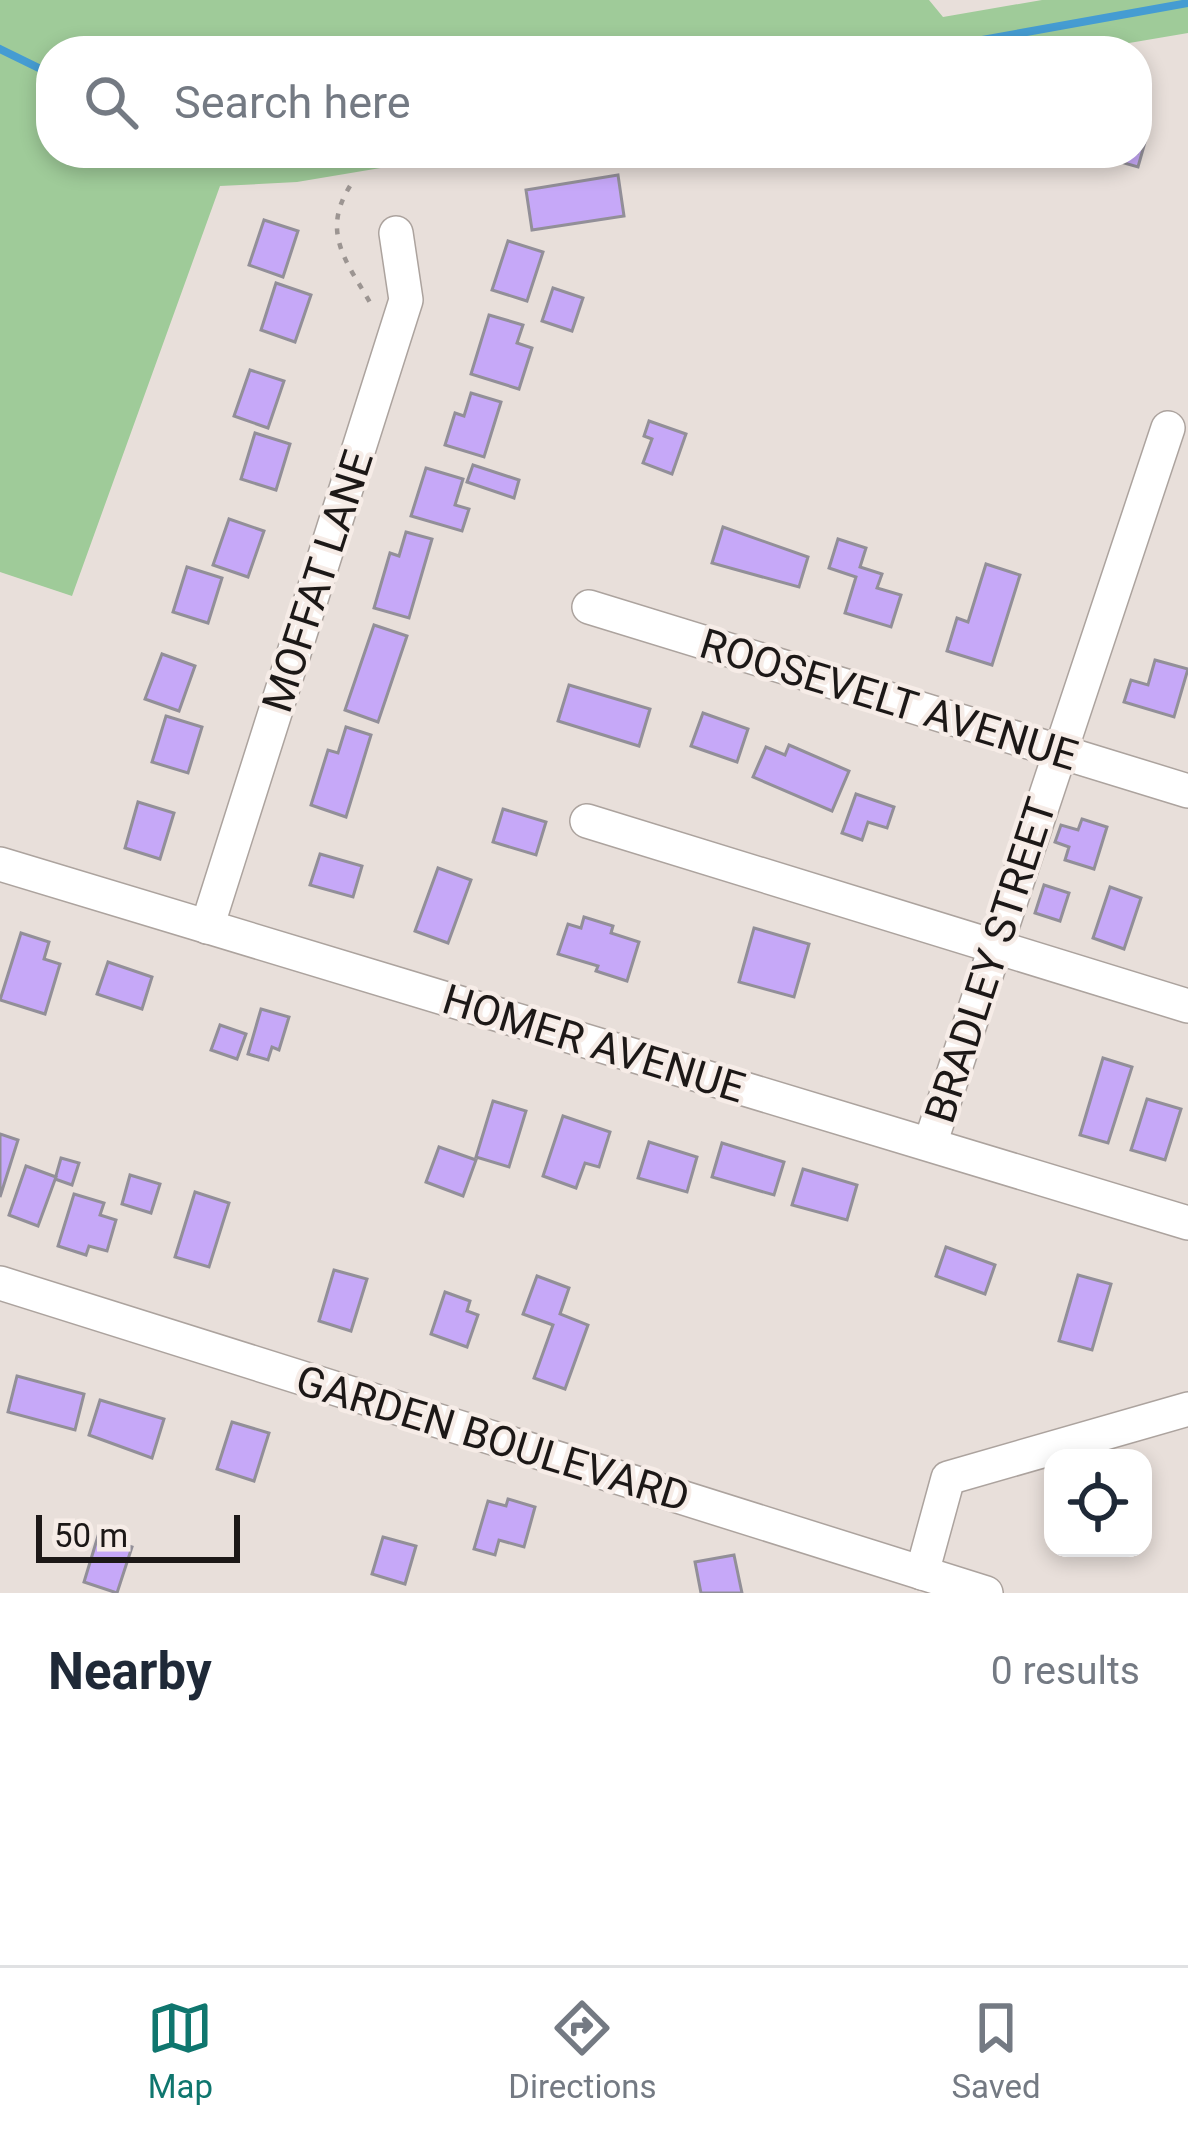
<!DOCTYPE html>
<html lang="en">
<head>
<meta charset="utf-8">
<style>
	body { margin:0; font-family:Roboto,sans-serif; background:#f2f2f3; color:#1f2937 }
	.controls { position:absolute; right:36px; bottom:36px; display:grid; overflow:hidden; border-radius:24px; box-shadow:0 6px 18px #0003 }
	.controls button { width:108px; height:108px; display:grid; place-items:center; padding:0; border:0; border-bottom:3px solid #e0e1e3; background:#fff; color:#1f2937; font:60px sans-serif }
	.scale { position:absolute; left:36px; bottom:30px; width:204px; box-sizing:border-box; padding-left:12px; border:6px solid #1c1817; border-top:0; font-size:33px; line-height:42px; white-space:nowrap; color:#1c1817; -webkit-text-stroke:9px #f6ece7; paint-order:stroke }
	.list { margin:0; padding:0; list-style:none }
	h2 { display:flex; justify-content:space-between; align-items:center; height:156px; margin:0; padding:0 48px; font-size:51px }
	h2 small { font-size:39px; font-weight:400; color:#747a83 }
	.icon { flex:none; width:66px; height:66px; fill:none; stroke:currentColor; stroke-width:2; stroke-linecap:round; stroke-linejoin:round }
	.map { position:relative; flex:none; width:1188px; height:1593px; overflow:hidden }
	.search { position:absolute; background:#fff; box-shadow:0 6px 18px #0003; left:36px; right:36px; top:36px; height:132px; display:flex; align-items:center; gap:30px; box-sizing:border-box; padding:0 42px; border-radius:48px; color:#747a83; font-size:45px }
	.sheet { height:372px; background:#fff }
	nav { display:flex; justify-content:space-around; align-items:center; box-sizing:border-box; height:168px; border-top:3px solid #e0e1e3; background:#fff; font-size:33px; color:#747a83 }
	nav a { display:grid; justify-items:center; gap:6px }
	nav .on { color:#0f766e }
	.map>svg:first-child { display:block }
	.green { fill:#9fcb99 }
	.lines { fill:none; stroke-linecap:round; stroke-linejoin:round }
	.stream { stroke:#459cd2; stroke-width:8 }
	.building { fill:#c6a8f8; stroke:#928f98; stroke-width:3 }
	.minor-casing { stroke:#aca39e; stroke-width:36 }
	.path { stroke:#9c9592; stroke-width:4.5; stroke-dasharray:6 9; stroke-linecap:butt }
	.minor { stroke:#fff; stroke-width:33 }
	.labels { text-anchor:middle; stroke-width:9; stroke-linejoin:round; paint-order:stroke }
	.street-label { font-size:42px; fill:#1c1817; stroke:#f6ece7 }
</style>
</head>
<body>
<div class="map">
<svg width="1188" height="1593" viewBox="0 0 1188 1593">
	<rect width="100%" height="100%" fill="#e8dfda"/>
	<!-- green -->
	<polygon class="green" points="0,0 929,0 943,17 1042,0 1188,0 1188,33 1082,51 51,51 51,153 470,153 297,182 220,186 72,596 0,572"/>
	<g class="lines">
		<!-- stream -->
		<g class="stream">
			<polyline points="0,49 51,74"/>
			<polyline points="921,51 1188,3"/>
			<path d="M217,153C265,172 309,162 357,153"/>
		</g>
	</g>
	<!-- building -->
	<g class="building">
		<polygon points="1137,125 1149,128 1138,167 1089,153 1137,153"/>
		<polygon points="618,175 624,216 532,230 526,190"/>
		<polygon points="264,220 298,231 283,277 249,265"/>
		<polygon points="508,241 543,252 527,301 492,290"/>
		<polygon points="276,283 311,295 295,342 261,330"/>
		<polygon points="553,288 583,298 572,331 542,321"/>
		<polygon points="489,315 523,325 517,343 532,348 519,389 471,374"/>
		<polygon points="250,370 284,381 268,428 234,416"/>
		<polygon points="471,393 501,402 484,457 445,445 455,413 464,416"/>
		<polygon points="649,421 686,434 672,474 643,463 652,439 644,436"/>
		<polygon points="255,433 290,444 276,490 241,479"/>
		<polygon points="473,465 519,480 514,498 467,482"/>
		<polygon points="426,468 463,479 455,505 469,509 462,531 411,516"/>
		<polygon points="229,519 264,531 248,577 213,565"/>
		<polygon points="723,527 808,557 799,587 712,563"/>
		<polygon points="406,532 432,539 409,618 374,608 390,553 399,556"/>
		<polygon points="838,539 866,548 860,567 882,574 877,588 901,595 891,627 845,613 856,577 829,568"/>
		<polygon points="986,564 1020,575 992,665 947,651 957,618 968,622"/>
		<polygon points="187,567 222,578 208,623 173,612"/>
		<polygon points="374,625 407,636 378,722 345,710"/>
		<polygon points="162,654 195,666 179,711 145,699"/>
		<polygon points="1155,660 1188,669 1174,717 1124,702 1131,680 1148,685"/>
		<polygon points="569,685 650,709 639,746 558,721"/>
		<polygon points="703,713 748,729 737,762 691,746"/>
		<polygon points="166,716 202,727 188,773 152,762"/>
		<polygon points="346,727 371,735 346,817 311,805 328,750 338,753"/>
		<polygon points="789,745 849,771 832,811 753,777 766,747 785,755"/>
		<polygon points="856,794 894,807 887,828 868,822 862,840 842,833"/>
		<polygon points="138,802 174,813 160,859 125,848"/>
		<polygon points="503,809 546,822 536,855 493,842"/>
		<polygon points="1082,819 1107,827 1094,869 1065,860 1069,847 1055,842 1061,825 1078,830"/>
		<polygon points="320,854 362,866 353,897 310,885"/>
		<polygon points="438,868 471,880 448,943 415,931"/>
		<polygon points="1044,885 1069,893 1060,921 1035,913"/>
		<polygon points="1110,887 1141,898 1124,949 1093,938"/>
		<polygon points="584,917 613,926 611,933 639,942 627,981 596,971 598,966 558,954 568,924 581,928"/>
		<polygon points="754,928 809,944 794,997 739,982"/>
		<polygon points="21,933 49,942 44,959 60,964 45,1014 0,1000"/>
		<polygon points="108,962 152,977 142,1009 97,994"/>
		<polygon points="261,1009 289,1017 279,1050 272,1047 268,1060 248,1054"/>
		<polygon points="220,1025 246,1034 237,1059 211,1050"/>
		<polygon points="1103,1058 1132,1067 1108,1143 1080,1135"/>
		<polygon points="1147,1099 1181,1109 1165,1160 1131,1150"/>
		<polygon points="493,1101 526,1111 509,1167 476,1157"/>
		<polygon points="563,1116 610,1132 599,1167 585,1163 576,1188 543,1176"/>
		<polygon points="0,1134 18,1140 0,1197"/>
		<polygon points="649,1142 697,1157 687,1192 638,1178"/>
		<polygon points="722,1143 784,1162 774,1195 712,1177"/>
		<polygon points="439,1147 476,1160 463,1196 426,1182"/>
		<polygon points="61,1158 79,1163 72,1185 55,1179"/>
		<polygon points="26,1166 56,1177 38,1226 9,1215"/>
		<polygon points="803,1169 857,1185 847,1220 792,1205"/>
		<polygon points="130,1175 160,1184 151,1213 122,1204"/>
		<polygon points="195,1192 229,1203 209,1267 175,1257"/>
		<polygon points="74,1194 104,1203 100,1215 116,1220 107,1251 89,1246 86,1255 58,1246"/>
		<polygon points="946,1247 995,1265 985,1294 936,1276"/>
		<polygon points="334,1270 367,1279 351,1331 319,1321"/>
		<polygon points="1078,1275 1111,1284 1092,1350 1059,1341"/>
		<polygon points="537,1276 569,1288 560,1314 588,1325 565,1389 534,1378 553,1325 523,1314"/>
		<polygon points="445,1292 470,1301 467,1311 478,1315 467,1347 431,1334"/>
		<polygon points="17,1376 84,1394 75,1430 8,1412"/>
		<polygon points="100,1400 164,1419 152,1458 89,1435"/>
		<polygon points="232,1422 269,1433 254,1481 217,1469"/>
		<polygon points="508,1499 535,1507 524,1547 499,1540 495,1555 474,1549 488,1501 506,1506"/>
		<polygon points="98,1536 132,1547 117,1593 84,1582"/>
		<polygon points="383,1537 416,1546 405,1584 372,1574"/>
		<polygon points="734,1555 742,1593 701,1593 695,1562"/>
	</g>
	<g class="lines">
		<defs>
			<g id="minor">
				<polyline points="589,607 1188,791"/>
				<polyline points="587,821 1188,1006"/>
				<polyline points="0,864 1188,1223"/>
				<polyline points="207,927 406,300 396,233"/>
				<polyline points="930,1144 1168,428"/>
				<polyline points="0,1283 986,1593"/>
				<polyline points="922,1573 948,1478 1188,1409"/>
			</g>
		</defs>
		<!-- minor casing -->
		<use href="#minor" class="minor-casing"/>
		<!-- path -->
		<path class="path" d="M350,186C320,234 348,263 372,306"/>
		<!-- minor -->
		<use href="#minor" class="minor"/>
	</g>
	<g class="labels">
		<!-- street labels -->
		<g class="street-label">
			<text transform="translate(317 581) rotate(-72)" y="15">MOFFAT LANE</text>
			<text transform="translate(889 699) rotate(17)" y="15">ROOSEVELT AVENUE</text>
			<text transform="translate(990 960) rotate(-72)" y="15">BRADLEY STREET</text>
			<text transform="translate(594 1043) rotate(17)" y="15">HOMER AVENUE</text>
			<text transform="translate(493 1438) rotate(17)" y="15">GARDEN BOULEVARD</text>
		</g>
	</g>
</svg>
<div class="controls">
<button><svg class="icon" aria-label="locate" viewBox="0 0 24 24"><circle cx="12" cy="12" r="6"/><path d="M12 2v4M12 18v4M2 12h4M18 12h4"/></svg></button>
</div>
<div class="scale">50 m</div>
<div class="search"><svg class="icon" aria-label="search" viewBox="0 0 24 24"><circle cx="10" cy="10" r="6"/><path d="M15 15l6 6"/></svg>Search here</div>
</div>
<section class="sheet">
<h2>Nearby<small>0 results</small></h2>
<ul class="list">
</ul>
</section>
<nav>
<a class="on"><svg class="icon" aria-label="map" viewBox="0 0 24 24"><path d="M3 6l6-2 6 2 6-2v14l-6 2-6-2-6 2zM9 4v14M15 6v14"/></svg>Map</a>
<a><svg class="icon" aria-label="directions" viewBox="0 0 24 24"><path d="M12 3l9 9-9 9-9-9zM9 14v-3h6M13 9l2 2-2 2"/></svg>Directions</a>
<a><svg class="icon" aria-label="saved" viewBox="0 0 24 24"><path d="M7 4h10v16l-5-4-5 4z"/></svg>Saved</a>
</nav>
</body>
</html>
